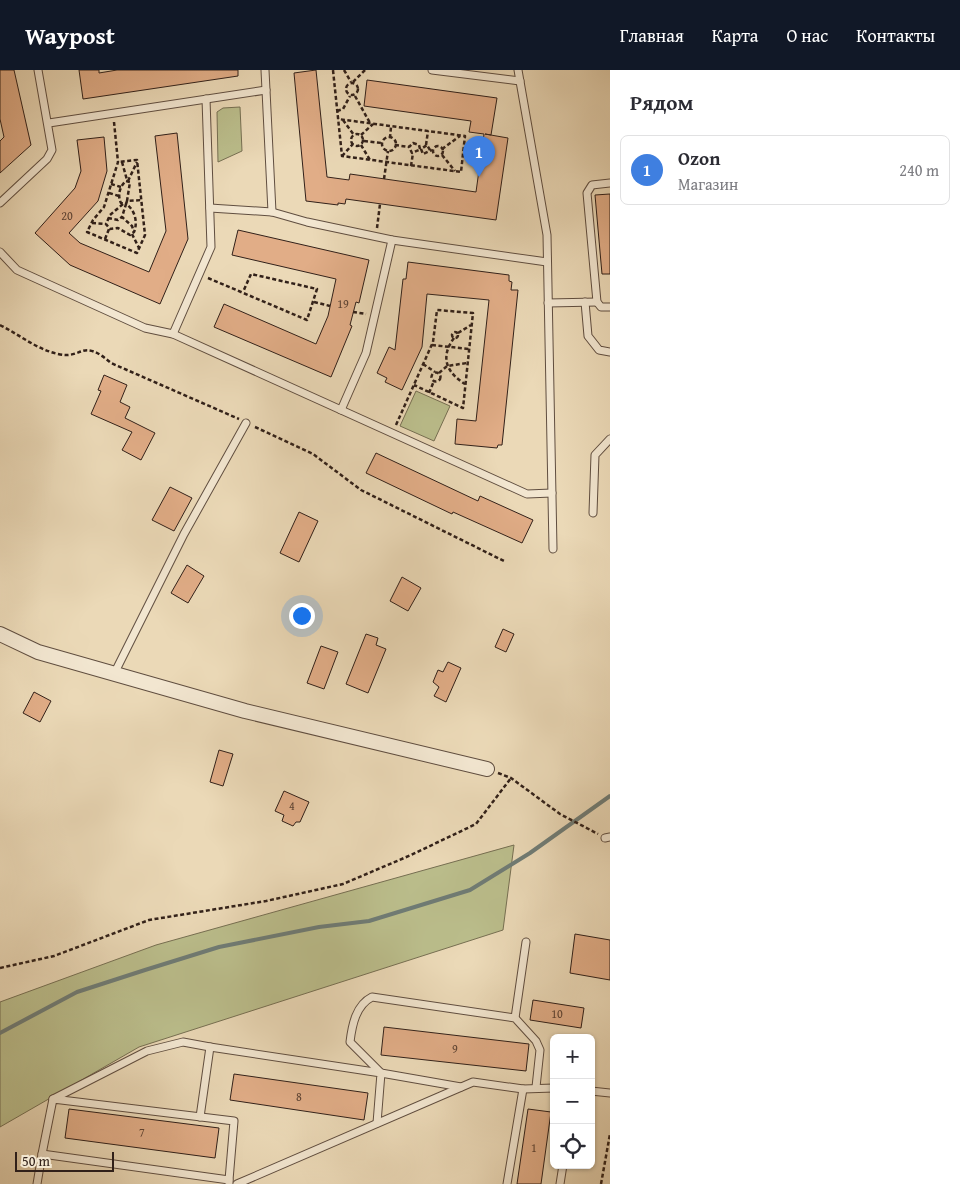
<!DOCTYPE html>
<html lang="ru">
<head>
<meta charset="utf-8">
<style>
	body { margin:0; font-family:"Gentium Book Plus",serif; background:#f2f2f3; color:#2b2b33 }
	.controls { position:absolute; right:15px; bottom:15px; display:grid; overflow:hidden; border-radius:8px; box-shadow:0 1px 4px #0004 }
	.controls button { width:45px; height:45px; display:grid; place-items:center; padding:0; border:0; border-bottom:1px solid #e1e1e2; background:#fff; color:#2b2b33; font:25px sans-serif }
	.scale { position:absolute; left:15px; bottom:12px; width:99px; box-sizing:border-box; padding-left:5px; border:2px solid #312019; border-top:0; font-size:14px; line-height:18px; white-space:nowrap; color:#312019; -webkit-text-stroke:4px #f2e6d0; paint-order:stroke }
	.you { position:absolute; left:301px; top:545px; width:18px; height:18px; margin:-12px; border:4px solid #fff; border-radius:50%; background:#1a73e8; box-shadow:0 0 0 8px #1a73e833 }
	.badge { display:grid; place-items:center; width:32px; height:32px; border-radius:50%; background:#111827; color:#fff; font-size:16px; font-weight:700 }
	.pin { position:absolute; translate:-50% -41px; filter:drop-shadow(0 1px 2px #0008) }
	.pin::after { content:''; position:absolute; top:26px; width:18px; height:15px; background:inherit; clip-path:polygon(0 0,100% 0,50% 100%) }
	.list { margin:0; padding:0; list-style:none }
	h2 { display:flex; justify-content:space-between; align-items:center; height:65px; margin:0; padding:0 20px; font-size:21px }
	h2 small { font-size:16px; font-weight:400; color:#7c7c81 }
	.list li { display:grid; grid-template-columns:32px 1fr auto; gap:15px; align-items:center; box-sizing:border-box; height:70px; margin:0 10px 10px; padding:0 10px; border:1px solid #e1e1e2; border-radius:8px }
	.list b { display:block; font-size:19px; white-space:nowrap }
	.list p { margin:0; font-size:16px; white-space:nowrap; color:#7c7c81 }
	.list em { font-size:16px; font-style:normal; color:#7c7c81 }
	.icon { flex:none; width:28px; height:28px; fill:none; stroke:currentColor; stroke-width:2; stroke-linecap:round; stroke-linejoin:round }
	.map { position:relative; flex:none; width:610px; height:1114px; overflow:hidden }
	header { display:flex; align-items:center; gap:30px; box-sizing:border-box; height:70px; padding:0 25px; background:#111827; color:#fff }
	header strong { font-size:24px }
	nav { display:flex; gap:28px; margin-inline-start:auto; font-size:18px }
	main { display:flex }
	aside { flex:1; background:#fff }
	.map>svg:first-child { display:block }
	.green { fill:#bbbe8c; stroke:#766f52 }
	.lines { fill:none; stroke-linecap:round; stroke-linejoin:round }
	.stream { stroke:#6f7c76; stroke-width:4 }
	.building { fill:#e1ad87; stroke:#312019 }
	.lane-casing { stroke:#604e40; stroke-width:9 }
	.street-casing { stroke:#604e40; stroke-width:16 }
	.path { stroke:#312019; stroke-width:2.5; stroke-dasharray:4 2.5; stroke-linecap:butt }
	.lane { stroke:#f2e6d0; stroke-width:7 }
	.street { stroke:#f2e6d0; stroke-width:14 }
	.labels { text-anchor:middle; stroke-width:4; stroke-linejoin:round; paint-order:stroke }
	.number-label { font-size:12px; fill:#5d4334 }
</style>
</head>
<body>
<header>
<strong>Waypost</strong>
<nav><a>Главная</a><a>Карта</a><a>О нас</a><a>Контакты</a></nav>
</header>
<main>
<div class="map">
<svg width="610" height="1114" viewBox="0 0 610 1114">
	<rect width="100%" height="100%" fill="#ebd9b7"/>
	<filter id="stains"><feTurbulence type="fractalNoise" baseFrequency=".004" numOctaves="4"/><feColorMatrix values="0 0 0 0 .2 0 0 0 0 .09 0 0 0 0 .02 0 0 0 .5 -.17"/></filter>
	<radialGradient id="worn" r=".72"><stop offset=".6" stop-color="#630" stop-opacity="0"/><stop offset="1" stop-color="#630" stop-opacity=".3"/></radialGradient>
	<!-- green -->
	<g class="green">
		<polygon points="240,37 242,81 218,92 217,42 223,38"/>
		<polygon points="416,321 450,336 434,371 400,356"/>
		<polygon points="514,775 503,860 139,977 0,1057 0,932 156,875"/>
	</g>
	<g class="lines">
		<!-- stream -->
		<polyline class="stream" points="0,963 77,922 145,900 219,877 319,857 369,851 470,820 530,783 610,726"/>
	</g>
	<!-- building -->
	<g class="building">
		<polygon points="0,0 14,0 31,75 0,103 0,71 4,67 0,49"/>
		<polygon points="79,0 99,0 99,3 117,0 238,0 238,6 83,29"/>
		<polygon points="316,0 327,107 349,110 350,104 476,122 484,64 469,62 471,51 364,36 367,10 497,28 491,65 485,64 508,68 496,150 346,129 345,134 338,133 338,135 306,131 294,3"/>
		<polygon points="177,63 188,169 160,234 70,195 35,163 75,118 81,101 77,70 104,67 107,101 98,131 69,163 80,173 149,202 166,161 155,66"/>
		<polygon points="610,124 610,204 602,204 595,125"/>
		<polygon points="238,160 369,190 359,233 356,232 350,255 352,256 331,307 214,257 224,234 316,274 328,246 336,209 232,185"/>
		<polygon points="408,192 509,205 509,211 512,212 511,220 518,220 502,375 498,375 497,378 455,374 457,349 476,351 489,230 427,224 422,277 402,320 385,312 387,308 377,303 389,277 395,280 403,209 406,209"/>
		<polygon points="104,305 127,315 120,332 130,337 125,348 155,363 141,390 122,380 132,362 91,344 101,321 98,320"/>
		<polygon points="376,383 478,431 480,426 533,450 522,473 453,442 452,444 366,403"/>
		<polygon points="170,417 192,428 174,461 152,450"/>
		<polygon points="299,442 318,451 299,492 280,483"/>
		<polygon points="187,495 204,506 188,533 171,523"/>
		<polygon points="402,507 421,518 408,541 390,531"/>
		<polygon points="503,559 514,564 506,582 495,577"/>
		<polygon points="366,564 378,568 376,575 386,579 368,623 346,614"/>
		<polygon points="321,576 338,582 324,619 307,613"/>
		<polygon points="448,592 461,598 446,632 434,626 439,617 433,612 438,600 443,602"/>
		<polygon points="34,622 51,631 40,652 23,643"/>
		<polygon points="219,680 233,684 223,716 210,712"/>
		<polygon points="284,721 309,732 300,752 296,752 293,756 282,751 284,745 275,741"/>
		<polygon points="575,864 610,870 610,910 570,903"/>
		<polygon points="533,930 584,938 581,958 530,950"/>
		<polygon points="384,957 529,974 526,1001 381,985"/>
		<polygon points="234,1004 368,1023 364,1050 230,1030"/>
		<polygon points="69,1039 219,1058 215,1088 65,1068"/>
		<polygon points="528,1039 551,1042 541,1114 517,1114"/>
	</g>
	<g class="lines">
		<defs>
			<g id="lane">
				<polyline points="265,0 272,142"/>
				<polyline points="432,0 520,11"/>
				<polyline points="518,0 547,165 553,479"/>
				<polyline points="49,53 266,20"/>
				<polyline points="610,113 592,115 587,123 597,232 601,237 610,237"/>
				<polyline points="0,133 47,89 52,80 38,0"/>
				<polyline points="210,138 272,142 307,152 392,170 547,192"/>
				<polyline points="0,182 17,200 145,258 173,264 527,424 552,423"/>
				<polyline points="585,232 588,266 599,280 610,282"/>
				<polyline points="548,233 597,232"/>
				<polyline points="173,264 211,177 206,29"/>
				<polyline points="341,340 366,283 392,170"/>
				<polyline points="593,443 595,385 610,369"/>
				<polyline points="114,604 184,464 246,353"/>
				<polyline points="605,768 610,767"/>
				<polyline points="515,948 526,872"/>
				<polyline points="210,977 381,1003 377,1053"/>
				<path d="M461,1017L381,1003L350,972C352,955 356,935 372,927L515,948L536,971L540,980L536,1017"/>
				<polyline points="591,1021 610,1023"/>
				<polyline points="53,1029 147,981 183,972 210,977 200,1047"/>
				<polyline points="42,1084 53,1029 234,1051 229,1110"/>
				<polyline points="37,1114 42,1084 229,1110 229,1113"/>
				<polyline points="237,1114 473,1012 523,1019 554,1018"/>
				<polyline points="507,1114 523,1019"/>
				<polyline points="560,1114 563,1095"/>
			</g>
			<polyline id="street" points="0,564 38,582 245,641 487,699"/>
		</defs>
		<!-- lane casing -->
		<use href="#lane" class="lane-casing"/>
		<!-- street casing -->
		<use href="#street" class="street-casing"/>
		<!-- path -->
		<g class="path">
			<path d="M333,0C336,29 339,57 342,86L461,102L465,66L338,49"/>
			<polyline points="344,0 351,12"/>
			<polyline points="353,12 365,0"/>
			<circle cx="352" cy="19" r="6"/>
			<polyline points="355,26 370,53"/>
			<polyline points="337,41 343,39 350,26"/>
			<polyline points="343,50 354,65"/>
			<polyline points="114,52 118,92 104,137 93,150 87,162 137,183 145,165 137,90 118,92"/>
			<circle cx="357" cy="70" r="6"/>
			<polyline points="361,65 373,54"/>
			<circle cx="389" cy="74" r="7"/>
			<polyline points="390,68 391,57"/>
			<polyline points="364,71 382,73"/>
			<polyline points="361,75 370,90"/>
			<polyline points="395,75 409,77"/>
			<polyline points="426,75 428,61"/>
			<circle cx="438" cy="81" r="5"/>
			<polyline points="420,79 419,75 413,73 409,77 412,83 421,79"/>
			<polyline points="442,79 460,66"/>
			<polyline points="430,80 427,75 421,79 423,84 432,80"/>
			<polyline points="442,85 455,101"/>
			<polyline points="342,86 353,74"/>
			<polyline points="122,92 127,110"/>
			<polyline points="411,96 413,83"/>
			<polyline points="384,109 388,81"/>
			<polyline points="128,111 137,92"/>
			<polyline points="111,114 121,117"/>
			<polyline points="109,123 119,126"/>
			<path d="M127,131L126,134L121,133C117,125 120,116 126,111L130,112L127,131L142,130"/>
			<path d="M123,134L110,145L106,154L110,159L118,158L130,165L134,162C138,152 135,140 126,134L122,147L132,156L134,162"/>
			<polyline points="108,148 118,150 122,147"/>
			<polyline points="92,153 106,154"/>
			<polyline points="377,158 380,134"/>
			<polyline points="132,164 139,178"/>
			<polyline points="105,169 109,159"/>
			<polyline points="208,208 307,250 317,219 251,204 243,222"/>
			<polyline points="314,232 330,236"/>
			<polyline points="353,242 366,244"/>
			<path d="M0,255C20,265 36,279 58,284C83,290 81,267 111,293L239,349"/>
			<circle cx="455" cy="265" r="3"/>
			<polyline points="458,263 471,255"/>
			<path d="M454,268C440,287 446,302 465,314"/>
			<polyline points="432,275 469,279"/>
			<polyline points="423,294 435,302"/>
			<circle cx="436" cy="307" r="4.5"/>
			<polyline points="439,303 447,296 467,293"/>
			<polyline points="429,323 434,311"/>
			<polyline points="396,355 433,272 437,240 473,243 463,338 414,315"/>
			<polyline points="255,357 313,384 361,420 506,492"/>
			<polyline points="498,703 511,708 560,744 598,764"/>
			<polyline points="0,898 54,886 149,850 266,831 343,814 411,785 476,754 511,708"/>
			<polyline points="601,1114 610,1064"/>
		</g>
		<!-- lane -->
		<use href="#lane" class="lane"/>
		<!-- street -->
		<use href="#street" class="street"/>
	</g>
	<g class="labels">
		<!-- number labels -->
		<g class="number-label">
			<text x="67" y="150">20</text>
			<text x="343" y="238">19</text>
			<text x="292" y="740">4</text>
			<text x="557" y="948">10</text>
			<text x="455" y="983">9</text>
			<text x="299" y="1031">8</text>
			<text x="142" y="1067">7</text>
			<text x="534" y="1082">1</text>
		</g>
	</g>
	<rect width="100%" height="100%" filter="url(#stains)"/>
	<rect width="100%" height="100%" fill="url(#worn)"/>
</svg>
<div class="controls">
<button>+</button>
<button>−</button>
<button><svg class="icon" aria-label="locate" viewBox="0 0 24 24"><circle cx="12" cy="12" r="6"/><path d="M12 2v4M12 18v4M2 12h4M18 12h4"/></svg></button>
</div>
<div class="scale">50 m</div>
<div class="you"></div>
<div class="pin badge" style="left:479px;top:107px;background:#3f7fe0">1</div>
</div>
<aside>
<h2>Рядом<small></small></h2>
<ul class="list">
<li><span class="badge" style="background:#3f7fe0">1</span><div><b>Ozon</b><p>Магазин</p></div><em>240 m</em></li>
</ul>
</aside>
</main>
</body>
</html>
